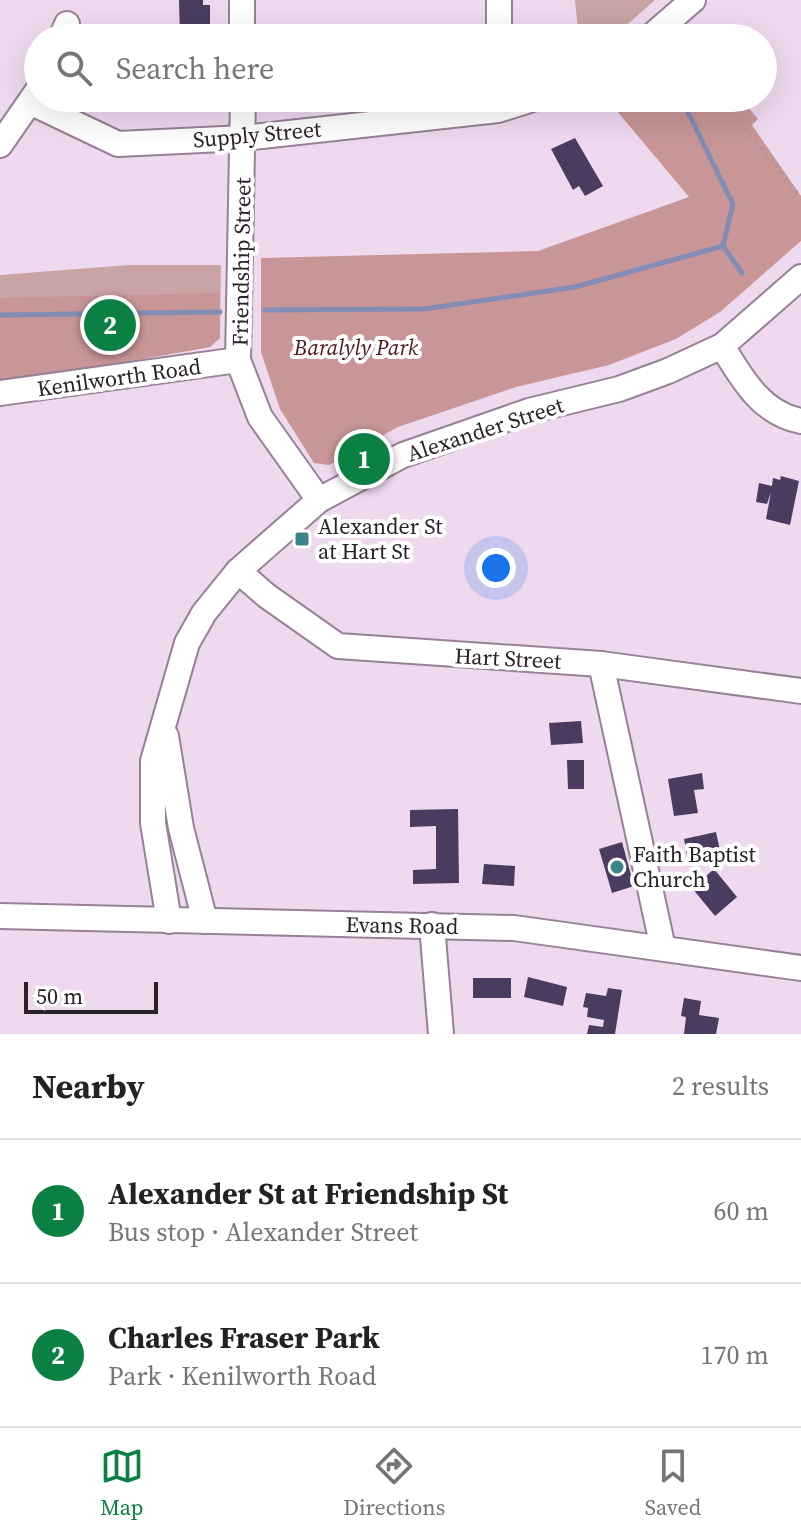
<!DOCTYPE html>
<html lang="en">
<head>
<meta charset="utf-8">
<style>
	body { margin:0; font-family:"Source Serif 4",serif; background:#f2f2f2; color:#222 }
	.scale { position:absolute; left:24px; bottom:20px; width:134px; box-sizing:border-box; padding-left:8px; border:4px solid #2a212a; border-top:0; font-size:22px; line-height:28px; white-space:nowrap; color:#2a212a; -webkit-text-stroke:6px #fff; paint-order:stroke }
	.you { position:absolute; left:496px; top:568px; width:28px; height:28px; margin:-20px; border:6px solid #fff; border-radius:50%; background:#1a73e8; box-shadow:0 0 0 12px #1a73e833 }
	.badge { display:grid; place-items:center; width:52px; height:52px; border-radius:50%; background:#0b8043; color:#fff; font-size:26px; font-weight:700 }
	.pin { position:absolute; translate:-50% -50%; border:4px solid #fff; box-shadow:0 2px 8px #0006 }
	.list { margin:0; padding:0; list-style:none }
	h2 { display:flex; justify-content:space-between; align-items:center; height:104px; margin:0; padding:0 32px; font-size:34px }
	h2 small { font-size:26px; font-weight:400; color:#767676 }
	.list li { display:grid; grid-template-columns:52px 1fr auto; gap:24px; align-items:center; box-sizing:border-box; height:144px; padding:0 32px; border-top:2px solid #e0e0e0 }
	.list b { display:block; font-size:30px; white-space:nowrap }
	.list p { margin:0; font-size:26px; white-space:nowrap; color:#767676 }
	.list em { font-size:26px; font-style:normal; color:#767676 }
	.icon { flex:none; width:44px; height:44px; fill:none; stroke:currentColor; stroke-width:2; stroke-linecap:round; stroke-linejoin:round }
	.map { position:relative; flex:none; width:801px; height:1034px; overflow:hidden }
	.search { position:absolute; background:#fff; box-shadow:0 8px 32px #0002; left:24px; right:24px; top:24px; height:88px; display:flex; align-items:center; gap:20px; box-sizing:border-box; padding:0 28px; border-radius:44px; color:#767676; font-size:30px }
	.sheet { height:392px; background:#fff }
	nav { display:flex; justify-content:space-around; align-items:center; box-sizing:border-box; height:112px; border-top:2px solid #e0e0e0; background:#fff; font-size:22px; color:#767676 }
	nav a { display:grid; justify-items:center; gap:4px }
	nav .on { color:#0b8043 }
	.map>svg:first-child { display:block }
	.green { fill:#caa3a4 }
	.forest { fill:#c89697 }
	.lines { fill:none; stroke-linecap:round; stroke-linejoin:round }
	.stream { stroke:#838cb4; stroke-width:5 }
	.building { fill:#493c60 }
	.minor-casing { stroke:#968196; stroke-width:28 }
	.path { stroke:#a695a6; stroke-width:3; stroke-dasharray:2 6; stroke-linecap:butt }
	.minor { stroke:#fff; stroke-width:24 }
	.poi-dot { fill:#3c8587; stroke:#fff; stroke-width:3 }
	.labels { text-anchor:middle; stroke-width:8; stroke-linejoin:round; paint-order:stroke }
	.street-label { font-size:22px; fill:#2a212a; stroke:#fff }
	.park-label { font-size:22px; font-style:italic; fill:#51141c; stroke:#fff }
	.poi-label { font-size:22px; fill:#2a212a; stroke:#fff; text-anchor:start }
</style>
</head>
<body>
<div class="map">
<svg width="801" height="1034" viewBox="0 0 801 1034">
	<rect width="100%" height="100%" fill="#efd9ef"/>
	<!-- green -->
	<g class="green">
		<polygon points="575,0 655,0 612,38 579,38"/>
		<polygon points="129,265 221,265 220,338 210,347 0,384 0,275"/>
	</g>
	<!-- forest -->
	<g class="forest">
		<polygon points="606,98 740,98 758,119 752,125 801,196 801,241 720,312 676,339 609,365 516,387 398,427 329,465 314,463 280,409 261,352 261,258 538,251 689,197"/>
		<polygon points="219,293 220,338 210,347 0,384 0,298"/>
	</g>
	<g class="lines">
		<!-- stream -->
		<g class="stream">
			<polyline points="681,98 733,204 723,246"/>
			<polyline points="265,310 424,309 575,287 723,246 742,273"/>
			<polyline points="0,315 220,312"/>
		</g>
	</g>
	<!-- building -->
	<g class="building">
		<polygon points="179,0 203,0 203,5 210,5 210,38 180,38"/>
		<polygon points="575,138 603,186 585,196 579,186 573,190 551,149"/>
		<polygon points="781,476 799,481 790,525 766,519 771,492 767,504 756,502 759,483 772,486 773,478 780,480"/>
		<polygon points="581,721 583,743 551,745 549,723"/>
		<polygon points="567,760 584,760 584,789 568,789"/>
		<polygon points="702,773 704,789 694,790 698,813 674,816 668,779"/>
		<polygon points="458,809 459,883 413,884 413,870 436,869 436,826 410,827 410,810"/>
		<polygon points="716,832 721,855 688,861 684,839"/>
		<polygon points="622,842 634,886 612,893 599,849"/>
		<polygon points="484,864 515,866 514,886 482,884"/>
		<polygon points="714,869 737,897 715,916 692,888"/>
		<polygon points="528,977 567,987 563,1006 524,997"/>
		<rect x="473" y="978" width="38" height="20"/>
		<polygon points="608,988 622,990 615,1034 587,1034 589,1025 603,1027 604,1020 587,1017 588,1008 583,1007 586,993 606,996"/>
		<polygon points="684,998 701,1001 699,1015 719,1018 716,1034 684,1034 686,1017 681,1016"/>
	</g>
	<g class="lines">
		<defs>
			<g id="minor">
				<polyline points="242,0 242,38"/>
				<polyline points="61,38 67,24"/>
				<polyline points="499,38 499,0"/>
				<polyline points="649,38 693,0"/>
				<polyline points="243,98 238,360 260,417 319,500"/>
				<polyline points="32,103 118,144 244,138 498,110 536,98"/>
				<polyline points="0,145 38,90"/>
				<path d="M722,346C741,377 761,414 801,421"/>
				<polyline points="0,393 238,360"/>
				<polyline points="238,571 267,596 338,646 601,664 801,691"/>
				<polyline points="601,664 663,948"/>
				<polyline points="166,736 181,828 205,921"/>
				<polyline points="0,916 514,928 801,968"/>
				<polyline points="169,921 153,823 153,761 187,643 204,613 238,571 319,500 403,455 529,411 619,389 668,371 722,346 801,277"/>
				<polyline points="432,925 441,1034"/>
			</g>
		</defs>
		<!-- minor casing -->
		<use href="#minor" class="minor-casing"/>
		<!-- path -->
		<polyline class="path" points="720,98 801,197"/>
		<!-- minor -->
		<use href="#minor" class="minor"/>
	</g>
	<!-- markers -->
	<g class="poi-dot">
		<rect x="294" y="531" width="16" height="16" rx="4"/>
		<circle cx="617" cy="867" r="8"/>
	</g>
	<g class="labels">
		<!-- street labels -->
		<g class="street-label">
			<text transform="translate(257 134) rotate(-5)" y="8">Supply Street</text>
			<text transform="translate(241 262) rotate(-89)" y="8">Friendship Street</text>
			<text transform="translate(119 377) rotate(-8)" y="8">Kenilworth Road</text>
			<text transform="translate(485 429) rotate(-18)" y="8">Alexander Street</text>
			<text transform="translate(508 658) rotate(3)" y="8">Hart Street</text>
			<text transform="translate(402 925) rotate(1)" y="8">Evans Road</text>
		</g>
		<!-- park labels -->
		<g class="park-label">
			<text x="356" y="355">Baralyly Park</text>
		</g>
		<!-- poi labels -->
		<g class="poi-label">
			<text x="318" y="534">Alexander St<tspan x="318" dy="25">at Hart St</tspan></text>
			<text x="633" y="862">Faith Baptist<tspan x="633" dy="25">Church</tspan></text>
		</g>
	</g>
</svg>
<div class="scale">50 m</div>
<div class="you"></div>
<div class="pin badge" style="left:364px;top:459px">1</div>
<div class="pin badge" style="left:110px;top:325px">2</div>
<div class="search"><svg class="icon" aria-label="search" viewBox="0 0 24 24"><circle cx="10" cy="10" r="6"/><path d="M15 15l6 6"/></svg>Search here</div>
</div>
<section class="sheet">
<h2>Nearby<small>2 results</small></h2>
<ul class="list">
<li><span class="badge">1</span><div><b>Alexander St at Friendship St</b><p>Bus stop · Alexander Street</p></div><em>60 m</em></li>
<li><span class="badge">2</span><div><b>Charles Fraser Park</b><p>Park · Kenilworth Road</p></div><em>170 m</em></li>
</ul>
</section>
<nav>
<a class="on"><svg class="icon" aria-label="map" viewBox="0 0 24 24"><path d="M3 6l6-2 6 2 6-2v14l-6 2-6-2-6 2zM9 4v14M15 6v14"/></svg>Map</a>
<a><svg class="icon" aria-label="directions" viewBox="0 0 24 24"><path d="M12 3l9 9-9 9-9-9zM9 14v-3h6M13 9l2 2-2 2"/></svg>Directions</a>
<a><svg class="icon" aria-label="saved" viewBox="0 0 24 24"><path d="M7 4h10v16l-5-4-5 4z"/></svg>Saved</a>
</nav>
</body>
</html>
